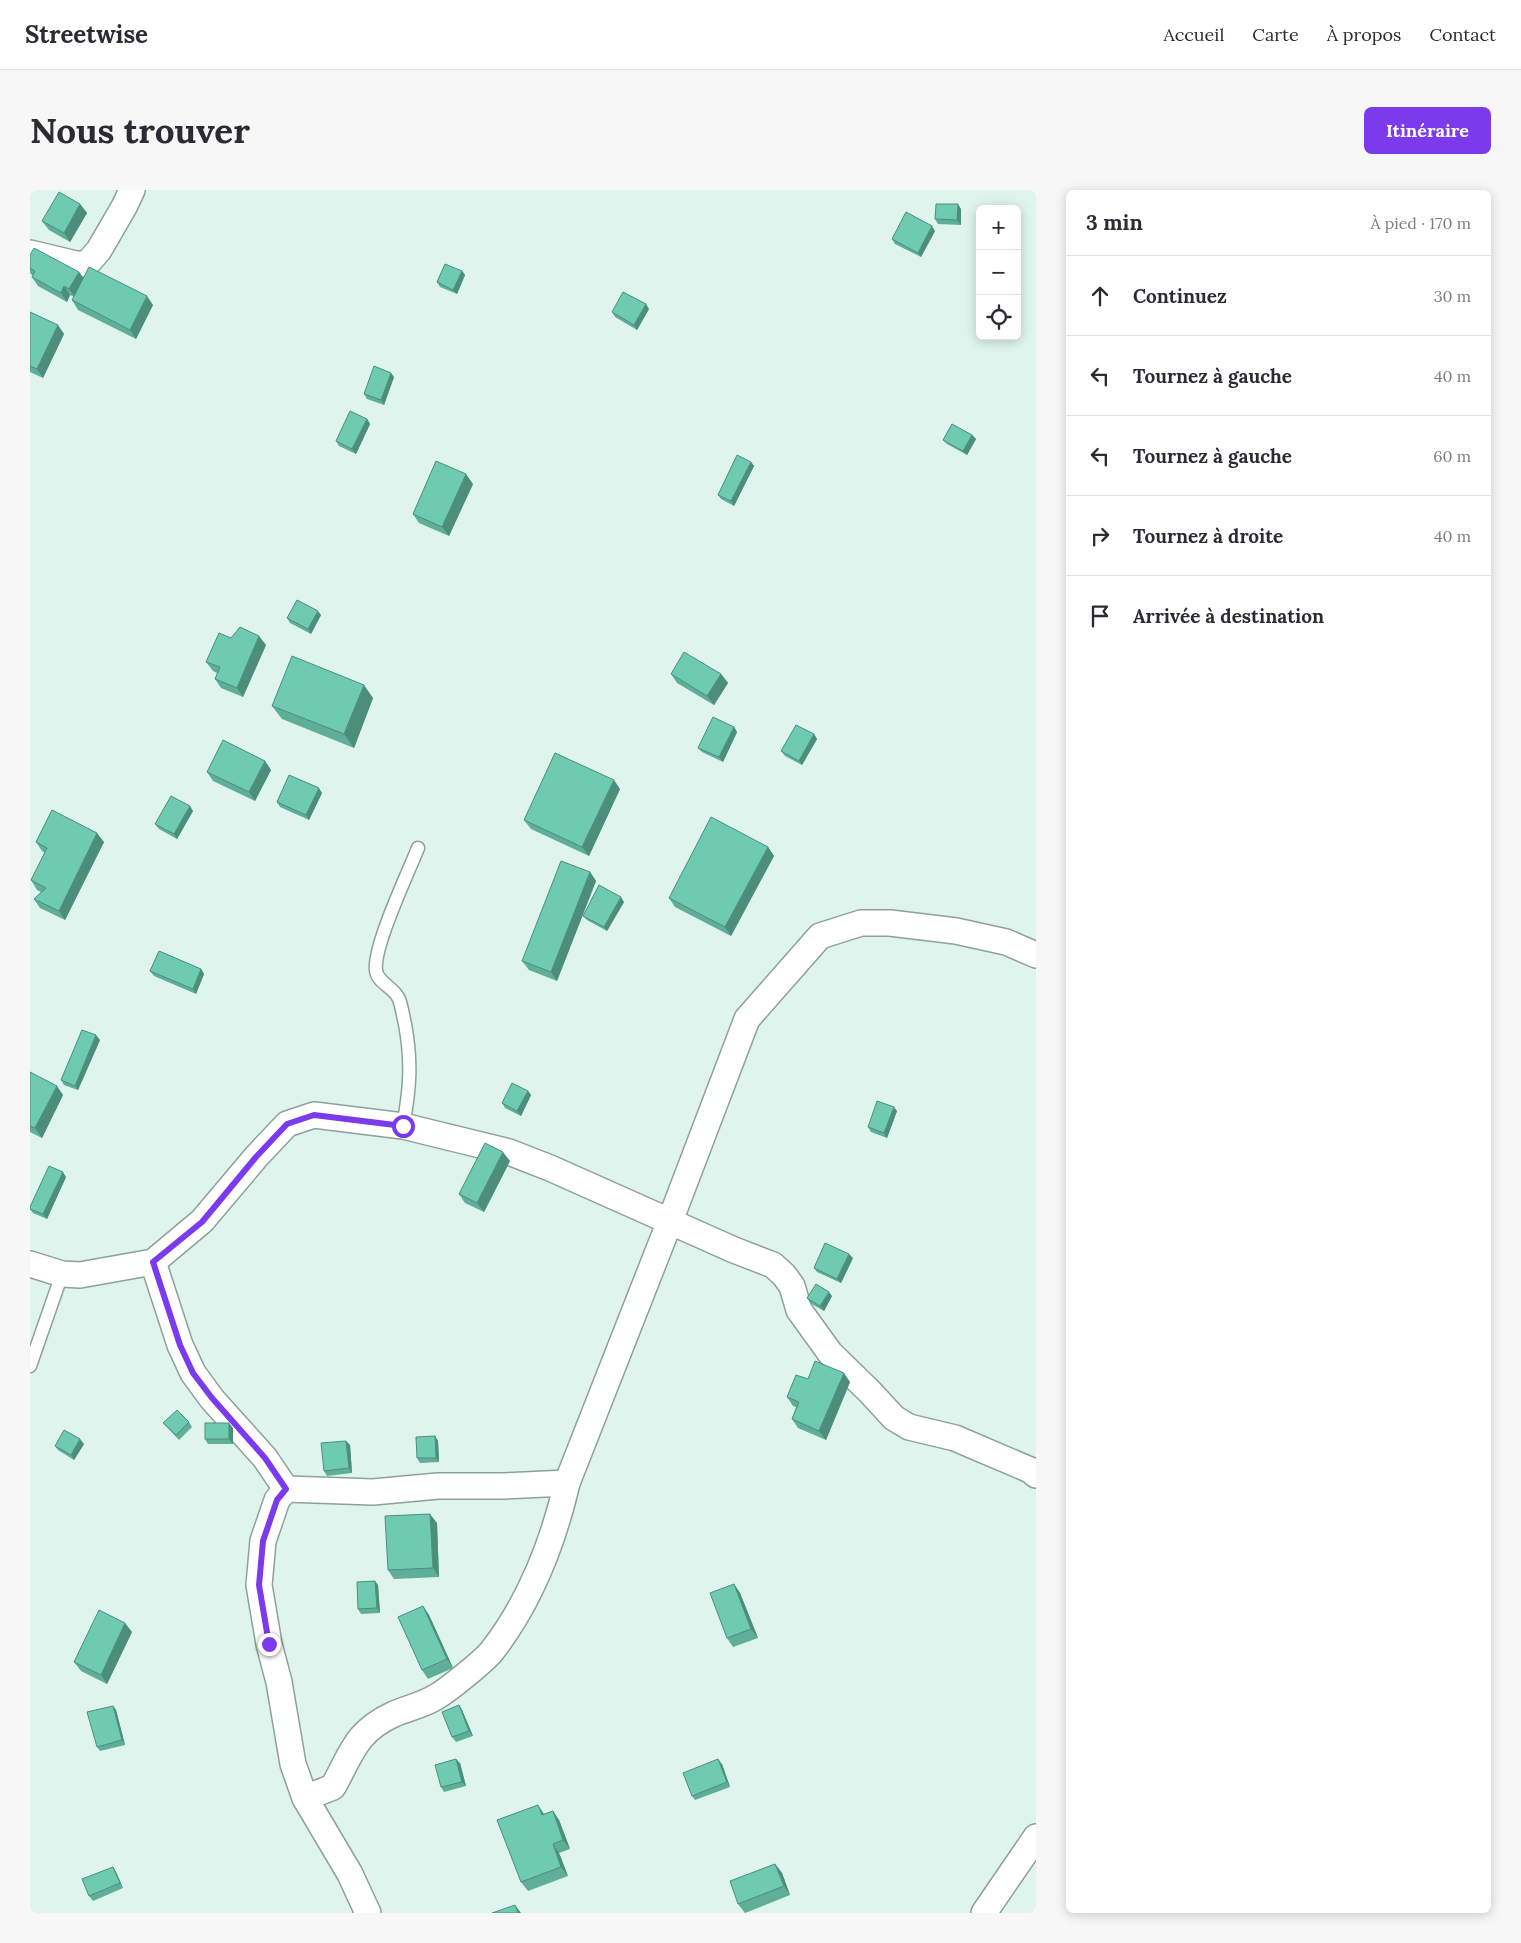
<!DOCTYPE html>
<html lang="fr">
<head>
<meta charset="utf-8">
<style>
	body { margin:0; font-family:Lora,serif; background:#f7f7f7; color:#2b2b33 }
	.controls { position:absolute; right:15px; top:15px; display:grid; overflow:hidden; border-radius:8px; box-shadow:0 2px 12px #0003 }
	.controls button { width:45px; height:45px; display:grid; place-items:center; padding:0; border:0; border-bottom:1px solid #e1e1e2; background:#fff; color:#2b2b33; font:25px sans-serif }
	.stop { position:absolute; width:15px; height:15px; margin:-11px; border:4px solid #7c3aed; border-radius:50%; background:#fff }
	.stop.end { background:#7c3aed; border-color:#fff; box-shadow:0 1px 5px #0008 }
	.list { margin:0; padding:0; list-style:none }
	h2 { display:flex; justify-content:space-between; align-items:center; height:65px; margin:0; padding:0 20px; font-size:21px }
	h2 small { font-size:16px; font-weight:400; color:#7c7c81 }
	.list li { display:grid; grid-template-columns:32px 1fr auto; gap:15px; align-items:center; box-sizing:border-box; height:80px; padding:0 20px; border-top:1px solid #e1e1e2 }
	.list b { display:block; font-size:19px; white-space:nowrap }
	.list em { font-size:16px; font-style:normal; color:#7c7c81 }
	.icon { flex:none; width:28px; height:28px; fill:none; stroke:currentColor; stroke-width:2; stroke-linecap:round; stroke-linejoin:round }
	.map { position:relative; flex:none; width:1006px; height:1723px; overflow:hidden; border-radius:8px }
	header { display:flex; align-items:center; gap:30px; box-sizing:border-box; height:70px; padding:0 25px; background:#fff; border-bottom:1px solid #e1e1e2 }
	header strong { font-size:24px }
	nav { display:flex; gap:28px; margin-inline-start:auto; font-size:18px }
	.intro { display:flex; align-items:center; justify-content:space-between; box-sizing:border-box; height:120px; padding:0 30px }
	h1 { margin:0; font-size:35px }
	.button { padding:12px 22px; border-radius:8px; background:#7c3aed; color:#fff; font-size:18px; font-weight:700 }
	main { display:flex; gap:30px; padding:0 30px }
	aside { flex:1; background:#fff; border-radius:8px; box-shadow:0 2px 12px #0003 }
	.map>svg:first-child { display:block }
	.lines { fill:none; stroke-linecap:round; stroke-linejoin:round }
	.service-casing { stroke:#8da19a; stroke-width:15 }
	.minor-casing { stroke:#8da19a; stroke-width:28 }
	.service { stroke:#fff; stroke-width:12 }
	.minor { stroke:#fff; stroke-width:25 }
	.wall { fill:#5faf97 }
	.shaded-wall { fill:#4d8e7b }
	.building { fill:#6ecbb0; stroke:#4d8e7b }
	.route { stroke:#7c3aed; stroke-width:6 }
</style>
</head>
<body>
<header>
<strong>Streetwise</strong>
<nav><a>Accueil</a><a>Carte</a><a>À propos</a><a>Contact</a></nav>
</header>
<div class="intro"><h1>Nous trouver</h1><a class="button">Itinéraire</a></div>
<main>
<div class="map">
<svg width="1006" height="1723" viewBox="0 0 1006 1723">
	<rect width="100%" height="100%" fill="#def4ec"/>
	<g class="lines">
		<defs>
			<g id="service">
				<path d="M373,936C380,899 382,872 375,834C373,826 372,817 369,809C364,797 347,793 346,780C343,757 378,683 388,658"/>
				<polyline points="0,1176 32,1084"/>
			</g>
			<g id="minor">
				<polyline points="0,63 46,74 57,74 69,60 94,17 102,0"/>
				<polyline points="123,1072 150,1155 163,1183 182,1209 235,1268 256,1299 247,1310 233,1351 229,1395 239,1454 249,1492 263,1574 275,1608 320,1684 338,1723"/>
				<polyline points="0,1074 32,1084 50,1085 123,1072 172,1031 226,967 257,934 284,925 373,936 479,962 520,978 704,1060 743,1075 754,1085 762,1096 769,1120 800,1163 840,1202 864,1228 879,1237 925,1248 1000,1280 1006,1285"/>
				<polyline points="256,1299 343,1302 408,1296 473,1296 537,1293"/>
				<path d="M275,1608L303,1597C322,1563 325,1542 364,1524C378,1518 393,1515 406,1507C418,1500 454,1471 462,1461C500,1412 523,1353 537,1293L640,1031L717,829L790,746L831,733H860L926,741L976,752L1006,765"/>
				<polyline points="954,1723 1006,1647"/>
			</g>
		</defs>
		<!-- service casing -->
		<use href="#service" class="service-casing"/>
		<!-- minor casing -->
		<use href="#minor" class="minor-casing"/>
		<!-- service -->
		<use href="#service" class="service"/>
		<!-- minor -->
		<use href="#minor" class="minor"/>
	</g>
	<!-- wall -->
	<g class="wall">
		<polygon points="50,14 57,23 40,52 19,40 12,31"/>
		<polygon points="931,19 931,35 908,34 905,29"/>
		<polygon points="905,41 891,67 865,54 862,49"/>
		<polygon points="0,65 49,82 53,88 123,115 106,149 48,120 42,110 44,107 40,105 37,112 8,96 2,87 3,86 0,83"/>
		<polygon points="432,81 435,85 427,104 410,97 407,92"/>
		<polygon points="619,119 607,140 585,127 582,122"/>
		<polygon points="0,122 34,144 13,188 0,182"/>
		<polygon points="364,187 354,215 337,209 334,204"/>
		<polygon points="337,229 340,234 326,264 309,256 306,251"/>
		<polygon points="942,245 946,249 937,265 917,254 913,250"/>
		<polygon points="721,272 724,276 704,316 691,309 688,305"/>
		<polygon points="443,294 419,346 389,333 383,324"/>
		<polygon points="291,425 281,444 260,433 257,428"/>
		<polygon points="201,448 236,455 213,507 191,498 185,489 187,483 183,481 176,472"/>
		<polygon points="641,484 691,484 698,493 684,515 647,493"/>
		<polygon points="343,508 324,558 252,529 242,516"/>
		<polygon points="704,537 707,542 693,572 672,562 668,558"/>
		<polygon points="784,544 787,549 772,575 755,566 751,561"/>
		<polygon points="235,571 241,580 225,611 183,591 177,582"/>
		<polygon points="590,599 559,666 501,639 494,630"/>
		<polygon points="292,603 279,630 250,617 247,612"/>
		<polygon points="163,621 147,649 129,639 125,634"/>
		<polygon points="6,652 74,652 35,730 10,718 4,709 11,702 7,700 1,690 15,663 12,661"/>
		<polygon points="738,657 744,666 701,746 645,717 639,708"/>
		<polygon points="560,682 566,691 527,791 499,780 492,771"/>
		<polygon points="594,712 577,741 557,730 553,726"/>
		<polygon points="171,779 174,784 166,804 124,786 120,781"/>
		<polygon points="70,850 48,900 34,895 31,890"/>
		<polygon points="0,882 33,905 12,948 0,942"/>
		<polygon points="498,901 501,905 491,926 475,918 472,913"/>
		<polygon points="867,921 857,948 841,942 838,937"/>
		<polygon points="480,971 454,1022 435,1013 429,1004"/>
		<polygon points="36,987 17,1029 3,1023 0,1019 0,1017"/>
		<polygon points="823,1068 811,1093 787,1082 784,1078"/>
		<polygon points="802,1106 794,1121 780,1113 777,1108"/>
		<polygon points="778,1189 820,1192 796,1250 768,1238 762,1229 766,1217 763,1216 757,1207"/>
		<polygon points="159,1232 162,1237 149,1250 137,1237 133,1233"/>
		<polygon points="203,1238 203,1254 178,1254 175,1249"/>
		<polygon points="405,1246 408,1251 409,1272 390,1273 387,1268"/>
		<polygon points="316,1251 320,1255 322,1283 297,1286 294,1281"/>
		<polygon points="54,1254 44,1270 28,1260 25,1256"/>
		<polygon points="407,1333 409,1387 364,1389 358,1380"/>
		<polygon points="704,1394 710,1403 728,1448 703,1457 697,1448"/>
		<polygon points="348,1395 350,1423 331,1424 328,1419"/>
		<polygon points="393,1416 399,1425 423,1478 398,1489 392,1480"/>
		<polygon points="102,1442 77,1494 51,1481 44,1472"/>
		<polygon points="429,1515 432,1520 443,1546 426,1552 422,1547"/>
		<polygon points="83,1516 86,1520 95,1555 70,1561 67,1557"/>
		<polygon points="430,1573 436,1596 414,1602 411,1597"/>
		<polygon points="692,1574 700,1597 665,1610 662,1606"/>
		<polygon points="523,1621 529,1630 540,1659 529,1663 538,1686 498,1701 491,1692 514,1624"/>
		<polygon points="745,1674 752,1683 760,1705 715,1723 708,1714"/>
		<polygon points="83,1677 86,1682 93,1698 63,1711 59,1706"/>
	</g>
	<!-- shaded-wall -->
	<g class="shaded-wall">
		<polygon points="50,14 57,23 40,52 34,43"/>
		<polygon points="928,14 931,19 931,35 927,30"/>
		<polygon points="902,36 905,41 891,67 888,63"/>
		<polygon points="432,81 435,85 427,104 423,100"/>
		<polygon points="49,82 56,91 46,108 39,99"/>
		<polygon points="34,96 40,105 37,112 31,103"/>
		<polygon points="117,106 123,115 106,149 100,140"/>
		<polygon points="616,114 619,119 607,140 604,135"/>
		<polygon points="28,135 34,144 13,188 7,179"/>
		<polygon points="361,183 364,187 354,215 351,210"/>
		<polygon points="337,229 340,234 326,264 322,259"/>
		<polygon points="942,245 946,249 937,265 933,261"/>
		<polygon points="721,272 724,276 704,316 701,311"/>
		<polygon points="436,284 443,294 419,346 412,337"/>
		<polygon points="288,421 291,425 281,444 278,439"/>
		<polygon points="229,446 236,455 213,507 207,498"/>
		<polygon points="691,484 698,493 684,515 677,506"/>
		<polygon points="334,495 343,508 324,558 314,544"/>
		<polygon points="704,537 707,542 693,572 689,567"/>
		<polygon points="784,544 787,549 772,575 769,571"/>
		<polygon points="235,571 241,580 225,611 219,602"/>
		<polygon points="584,590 590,599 559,666 552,657"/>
		<polygon points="289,598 292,603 279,630 276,625"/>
		<polygon points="160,616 163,621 147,649 144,644"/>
		<polygon points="67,643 74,652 35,730 29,721"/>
		<polygon points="738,657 744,666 701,746 695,737"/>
		<polygon points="560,682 566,691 527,791 521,782"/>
		<polygon points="591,707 594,712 577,741 574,737"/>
		<polygon points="171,779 174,784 166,804 163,799"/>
		<polygon points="66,845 70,850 48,900 45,896"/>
		<polygon points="27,896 33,905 12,948 5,938"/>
		<polygon points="498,901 501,905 491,926 487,921"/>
		<polygon points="864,917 867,921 857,948 854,943"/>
		<polygon points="473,962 480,971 454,1022 447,1013"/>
		<polygon points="33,982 36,987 17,1029 13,1024"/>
		<polygon points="819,1064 823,1068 811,1093 807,1089"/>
		<polygon points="799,1102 802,1106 794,1121 790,1116"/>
		<polygon points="814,1183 820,1192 796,1250 789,1241"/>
		<polygon points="199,1233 203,1238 203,1254 199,1249"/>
		<polygon points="405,1246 408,1251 409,1272 406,1268"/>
		<polygon points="50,1249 54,1254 44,1270 41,1265"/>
		<polygon points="316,1251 320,1255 322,1283 319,1278"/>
		<polygon points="400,1324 407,1333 409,1387 403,1378"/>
		<polygon points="345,1391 348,1395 350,1423 347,1418"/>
		<polygon points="704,1394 710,1403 728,1448 721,1439"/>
		<polygon points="393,1416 399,1425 423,1478 417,1469"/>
		<polygon points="95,1433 102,1442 77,1494 71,1485"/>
		<polygon points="429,1515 432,1520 443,1546 439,1541"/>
		<polygon points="83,1516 86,1520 95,1555 92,1550"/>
		<polygon points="426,1569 430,1573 436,1596 432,1592"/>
		<polygon points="688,1569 692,1574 700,1597 697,1592"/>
		<polygon points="508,1615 514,1624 512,1625"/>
		<polygon points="523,1621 529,1630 540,1659 533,1650"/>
		<polygon points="523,1654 529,1663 538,1686 531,1677"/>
		<polygon points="745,1674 752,1683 760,1705 754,1696"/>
		<polygon points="83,1677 86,1682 93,1698 90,1693"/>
		<polygon points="485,1715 491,1723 488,1723"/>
	</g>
	<!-- building -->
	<g class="building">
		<polygon points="29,2 50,14 34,43 12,31"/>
		<polygon points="906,14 928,14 927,30 905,29"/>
		<polygon points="876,22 902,36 888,63 862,49"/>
		<polygon points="4,58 49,82 39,99 34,96 31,103 2,87 5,81 0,78 0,65"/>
		<polygon points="415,74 432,81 423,100 407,92"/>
		<polygon points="59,77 117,106 100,140 42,110"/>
		<polygon points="593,102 616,114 604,135 582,122"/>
		<polygon points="0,122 28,135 7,179 0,176"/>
		<polygon points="344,176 361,183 351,210 334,204"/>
		<polygon points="320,221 337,229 322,259 306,251"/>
		<polygon points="922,234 942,245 933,261 913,250"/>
		<polygon points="707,265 721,272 701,311 688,305"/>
		<polygon points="406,271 436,284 412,337 383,324"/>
		<polygon points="267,410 288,421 278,439 257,428"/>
		<polygon points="210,437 229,446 207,498 185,489 190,477 176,472 189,443 201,448"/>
		<polygon points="654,462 691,484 677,506 641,484"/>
		<polygon points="262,466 334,495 314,544 242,516"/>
		<polygon points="683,527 704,537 689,567 668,558"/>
		<polygon points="766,535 784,544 769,571 751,561"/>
		<polygon points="193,550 235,571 219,602 177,582"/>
		<polygon points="525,563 584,590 552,657 494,630"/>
		<polygon points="259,585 289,598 276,625 247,612"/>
		<polygon points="141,606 160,616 144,644 125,634"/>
		<polygon points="22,620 67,643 29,721 4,709 16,698 1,690 17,658 6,652"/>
		<polygon points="681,627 738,657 695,737 639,708"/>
		<polygon points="531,671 560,682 521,782 492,771"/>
		<polygon points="569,695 591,707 574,737 553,726"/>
		<polygon points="129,761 171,779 163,799 120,781"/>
		<polygon points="52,840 66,845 45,896 31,890"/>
		<polygon points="0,882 27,896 5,938 0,936"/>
		<polygon points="482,893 498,901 487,921 472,913"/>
		<polygon points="847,911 864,917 854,943 838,937"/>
		<polygon points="455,953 473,962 447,1013 429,1004"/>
		<polygon points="19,976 33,982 13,1024 0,1019 0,1017"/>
		<polygon points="795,1053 819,1064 807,1089 784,1078"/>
		<polygon points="786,1094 799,1102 790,1116 777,1108"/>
		<polygon points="785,1171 814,1183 789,1241 762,1229 769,1212 757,1207 766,1185 778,1189"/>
		<polygon points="147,1220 159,1232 146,1245 133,1233"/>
		<rect x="175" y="1233" width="24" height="16"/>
		<polygon points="34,1240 50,1249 41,1265 25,1256"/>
		<polygon points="405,1246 406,1268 387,1268 386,1247"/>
		<polygon points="316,1251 319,1278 294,1281 291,1253"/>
		<polygon points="400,1324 403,1378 358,1380 355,1326"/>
		<polygon points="345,1391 347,1418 328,1419 327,1392"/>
		<polygon points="704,1394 721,1439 697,1448 680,1403"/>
		<polygon points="393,1416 417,1469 392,1480 368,1427"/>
		<polygon points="69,1420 95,1433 71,1485 44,1472"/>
		<polygon points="429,1515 439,1541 422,1547 412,1522"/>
		<polygon points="83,1516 92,1550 67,1557 57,1522"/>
		<polygon points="426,1569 432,1592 411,1597 405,1575"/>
		<polygon points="688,1569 697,1592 662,1606 653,1583"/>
		<polygon points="508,1615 512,1625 523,1621 533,1650 523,1654 531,1677 491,1692 467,1630"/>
		<polygon points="745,1674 754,1696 708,1714 700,1691"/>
		<polygon points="83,1677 90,1693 59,1706 52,1689"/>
		<polygon points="485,1715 488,1723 462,1723"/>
	</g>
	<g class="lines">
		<!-- route -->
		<polyline class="route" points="239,1454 229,1395 233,1351 247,1310 256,1299 235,1268 182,1208 163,1183 150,1155 123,1072 172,1032 226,967 257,934 284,925 373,936"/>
	</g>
</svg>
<div class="controls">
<button>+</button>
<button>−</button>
<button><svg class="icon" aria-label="locate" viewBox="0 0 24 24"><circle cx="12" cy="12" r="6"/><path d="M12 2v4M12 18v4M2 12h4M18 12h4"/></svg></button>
</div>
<div class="stop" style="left:373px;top:936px"></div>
<div class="stop end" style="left:239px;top:1454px"></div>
</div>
<aside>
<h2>3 min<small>À pied · 170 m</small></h2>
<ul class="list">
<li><svg class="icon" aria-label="ahead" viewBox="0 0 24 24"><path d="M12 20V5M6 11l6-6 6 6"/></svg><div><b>Continuez</b></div><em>30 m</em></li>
<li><svg class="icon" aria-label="left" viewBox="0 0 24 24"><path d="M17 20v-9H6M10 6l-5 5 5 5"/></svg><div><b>Tournez à gauche</b></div><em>40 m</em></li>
<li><svg class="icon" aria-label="left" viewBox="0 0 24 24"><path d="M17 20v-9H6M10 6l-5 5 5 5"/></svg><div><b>Tournez à gauche</b></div><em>60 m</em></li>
<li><svg class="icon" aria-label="right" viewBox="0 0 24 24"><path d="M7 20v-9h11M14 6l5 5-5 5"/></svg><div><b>Tournez à droite</b></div><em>40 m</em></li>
<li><svg class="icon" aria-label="arrive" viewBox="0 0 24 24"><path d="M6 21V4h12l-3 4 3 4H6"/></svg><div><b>Arrivée à destination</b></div></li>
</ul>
</aside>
</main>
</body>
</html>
